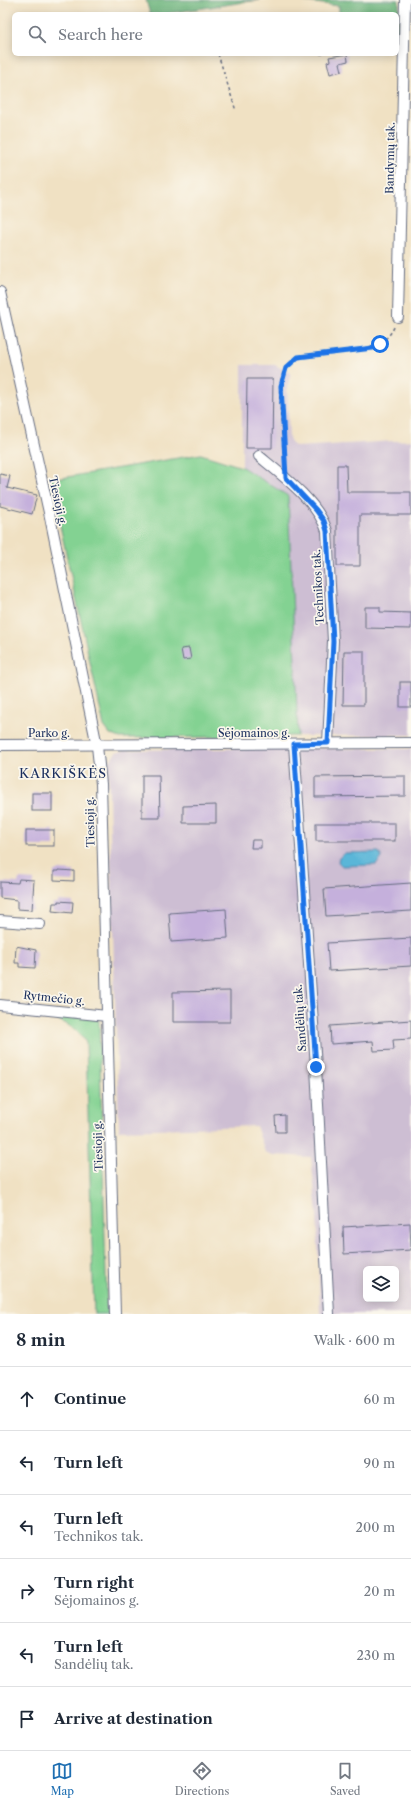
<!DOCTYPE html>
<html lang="en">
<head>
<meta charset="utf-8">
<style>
	body { margin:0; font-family:"Libre Caslon Text",serif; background:#f6f6f7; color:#1f2937 }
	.controls { position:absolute; right:12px; bottom:12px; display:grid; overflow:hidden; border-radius:6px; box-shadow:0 2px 10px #0003 }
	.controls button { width:36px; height:36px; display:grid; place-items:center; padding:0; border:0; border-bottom:1px solid #e0e1e3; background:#fff; color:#1f2937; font:20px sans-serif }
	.stop { position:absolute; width:12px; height:12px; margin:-9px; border:3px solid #1a73e8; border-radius:50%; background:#fff }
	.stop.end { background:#1a73e8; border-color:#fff; box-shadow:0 1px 4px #0008 }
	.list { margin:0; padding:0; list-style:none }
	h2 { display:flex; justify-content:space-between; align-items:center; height:52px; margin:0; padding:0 16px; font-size:17px }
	h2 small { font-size:13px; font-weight:400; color:#747a83 }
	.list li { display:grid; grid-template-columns:26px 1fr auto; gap:12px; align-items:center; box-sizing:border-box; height:64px; padding:0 16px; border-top:1px solid #e0e1e3 }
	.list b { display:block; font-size:15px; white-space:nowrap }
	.list p { margin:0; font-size:13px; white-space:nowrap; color:#747a83 }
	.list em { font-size:13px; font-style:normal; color:#747a83 }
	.icon { flex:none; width:22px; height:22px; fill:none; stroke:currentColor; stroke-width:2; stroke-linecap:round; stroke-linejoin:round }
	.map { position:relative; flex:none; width:411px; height:1314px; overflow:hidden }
	.search { position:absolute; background:#fff; box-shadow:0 2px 10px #0003; left:12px; right:12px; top:12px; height:44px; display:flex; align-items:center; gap:10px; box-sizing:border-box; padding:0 14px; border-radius:6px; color:#747a83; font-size:15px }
	.sheet { height:436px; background:#fff }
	nav { display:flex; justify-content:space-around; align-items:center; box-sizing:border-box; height:56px; border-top:1px solid #e0e1e3; background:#fff; font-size:11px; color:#747a83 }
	nav a { display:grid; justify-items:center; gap:2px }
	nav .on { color:#1f6fb2 }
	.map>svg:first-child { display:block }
	.industrial { fill:#cdbed3; fill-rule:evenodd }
	.green { fill:#83d292; stroke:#4f8078 }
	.forest { fill:#6ab47c; stroke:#42726d }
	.water { fill:#5ab6d8; stroke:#3a729b }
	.building { fill:#c5b0dc }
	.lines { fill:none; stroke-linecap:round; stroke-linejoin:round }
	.minor-casing { stroke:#666d81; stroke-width:12 }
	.path { stroke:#666d81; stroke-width:1.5; stroke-dasharray:3 3; stroke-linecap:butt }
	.minor { stroke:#fff; stroke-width:10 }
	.route { stroke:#1a73e8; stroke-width:5 }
	.labels { text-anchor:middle; stroke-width:3.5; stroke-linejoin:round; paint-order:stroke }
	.street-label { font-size:11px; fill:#1b2f5e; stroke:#fbf7ec }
	.quarter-label { font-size:13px; letter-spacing:1px; fill:#1b2f5e; stroke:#fbf7ec }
</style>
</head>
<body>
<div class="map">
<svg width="411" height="1314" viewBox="0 0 411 1314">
	<rect width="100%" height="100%" fill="#fbf7ec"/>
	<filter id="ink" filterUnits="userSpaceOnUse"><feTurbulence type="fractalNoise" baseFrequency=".025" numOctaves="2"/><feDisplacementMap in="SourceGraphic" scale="8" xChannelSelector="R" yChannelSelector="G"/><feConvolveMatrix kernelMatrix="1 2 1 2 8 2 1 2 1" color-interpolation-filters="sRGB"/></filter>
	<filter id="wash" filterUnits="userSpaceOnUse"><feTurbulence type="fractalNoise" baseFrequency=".012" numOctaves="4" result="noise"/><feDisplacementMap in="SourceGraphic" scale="16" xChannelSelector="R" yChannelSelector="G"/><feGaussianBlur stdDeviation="0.9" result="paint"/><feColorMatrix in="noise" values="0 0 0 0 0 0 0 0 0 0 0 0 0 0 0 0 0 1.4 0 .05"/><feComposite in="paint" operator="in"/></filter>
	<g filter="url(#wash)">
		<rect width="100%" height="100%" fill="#f0e1c3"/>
		<!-- industrial -->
		<g class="industrial">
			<polygon points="242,365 275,365 291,373 287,387 289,438 292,444 297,447 411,440 411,735 298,736 288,496 242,467"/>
			<path d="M297,748L411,749V1314H320L317,1214L311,1157L273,1155L265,1152L256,1126L119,1130L108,764L116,752L124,750ZM366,1269H396V1299H366Z"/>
		</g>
		<!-- green -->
		<g class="green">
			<polygon points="201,454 242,467 288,496 298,736 120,738 110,734 104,726 50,480"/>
			<path d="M42,1013L95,1018L99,1021L107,1314H94L86,1043C79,1027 58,1020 42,1013Z"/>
		</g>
		<!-- forest -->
		<g class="forest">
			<polygon points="146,0 259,0 163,14 150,14"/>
			<polygon points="291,0 399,0 399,32 397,31 397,14 339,14 339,6"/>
		</g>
		<!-- water -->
		<polygon class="water" points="379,852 382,858 376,865 342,866 338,862 339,858 344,853"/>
		<g id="blocks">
			<!-- building -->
			<g class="building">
				<polygon points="347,54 348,61 340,63 342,71 330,74 327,62 330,61 329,57"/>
				<polygon points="247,379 273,379 272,448 246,448"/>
				<polygon points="337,465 346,465 347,492 411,492 411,515 360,515 360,566 337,566"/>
				<polygon points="0,474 10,476 7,488 37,495 32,514 0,506"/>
				<polygon points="365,607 380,607 380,612 411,613 411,629 365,628"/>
				<polygon points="189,648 191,659 183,660 181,649"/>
				<polygon points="344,651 364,651 364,705 343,705"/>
				<rect x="400" y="682" width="11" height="25"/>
				<polygon points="142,775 159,775 160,818 142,818"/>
				<polygon points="405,776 405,796 315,797 315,777"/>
				<rect x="32" y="793" width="20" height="18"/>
				<polygon points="216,805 216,823 183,823 183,806"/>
				<rect x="316" y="823" width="79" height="18"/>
				<rect x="26" y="830" width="28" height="16"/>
				<polygon points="252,840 261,840 261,848 251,848"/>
				<polygon points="59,870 74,871 74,881 54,880 54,871 59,871"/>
				<polygon points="19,879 34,880 32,910 17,909 17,900 0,898 0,882 18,883"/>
				<polygon points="411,883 411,911 326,916 324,889"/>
				<polygon points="58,901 73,902 72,913 52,911 53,903 58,903"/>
				<polygon points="226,909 228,938 171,942 169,913"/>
				<polygon points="411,938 411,966 329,971 327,943"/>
				<polygon points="16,946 36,950 35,968 19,967 19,963 15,963"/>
				<polygon points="230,991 230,1022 173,1022 173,992"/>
				<polygon points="411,1020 411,1039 393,1040 394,1050 374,1051 373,1041 331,1044 330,1026"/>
				<polygon points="285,1115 285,1132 276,1132 275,1116"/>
				<polygon points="410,1223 411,1250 344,1254 343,1227"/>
			</g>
		</g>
	</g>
	<g filter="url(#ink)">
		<use href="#blocks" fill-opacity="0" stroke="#666d81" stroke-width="1"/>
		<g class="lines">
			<defs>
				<g id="minor">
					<polyline points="0,292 50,517 97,746 101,784 115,1314"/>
					<polyline points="398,317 405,0"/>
					<path d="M259,456C282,475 318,502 327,531L333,641L328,743"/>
					<polyline points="294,744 316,1067 329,1314"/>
					<polyline points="0,745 411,743"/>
					<polyline points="0,921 40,924"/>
					<polyline points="0,1005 107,1016"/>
				</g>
			</defs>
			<!-- minor casing -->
			<use href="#minor" class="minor-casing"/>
			<!-- path -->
			<g class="path">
				<polyline points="192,14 204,12 205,14"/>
				<polyline points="218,54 236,111"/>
				<polyline points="314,54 326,54"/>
				<path d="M285,465C284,443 277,395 282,377C295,333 375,373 395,325"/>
			</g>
			<!-- minor -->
			<use href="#minor" class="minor"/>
		</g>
	</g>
	<g class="lines" filter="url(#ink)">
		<!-- route -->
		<polyline class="route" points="316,1067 294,744 328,743 333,641 327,531 324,521 316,510 286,478 281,386 286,368 298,357 373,348 380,344"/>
	</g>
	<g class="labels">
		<!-- street labels -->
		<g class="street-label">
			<text transform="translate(390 158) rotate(-89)" y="4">Bandymų tak.</text>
			<text transform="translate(58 501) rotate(78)" y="4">Tiesioji g.</text>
			<text transform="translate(318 587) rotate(-93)" y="4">Technikos tak.</text>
			<text x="49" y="737">Parko g.</text>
			<text x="254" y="737">Sėjomainos g.</text>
			<text transform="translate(90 822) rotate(-91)" y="4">Tiesioji g.</text>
			<text transform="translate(54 998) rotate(6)" y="4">Rytmečio g.</text>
			<text transform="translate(300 1018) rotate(-94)" y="4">Sandėlių tak.</text>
			<text transform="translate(98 1146) rotate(-92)" y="4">Tiesioji g.</text>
		</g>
		<!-- quarter labels -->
		<g class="quarter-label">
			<text x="63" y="778">KARKIŠKĖS</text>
		</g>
	</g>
</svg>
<div class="controls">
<button><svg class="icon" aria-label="layers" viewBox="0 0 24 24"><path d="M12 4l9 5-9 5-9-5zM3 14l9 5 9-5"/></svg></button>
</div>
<div class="stop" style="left:380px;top:344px"></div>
<div class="stop end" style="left:316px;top:1067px"></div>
<div class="search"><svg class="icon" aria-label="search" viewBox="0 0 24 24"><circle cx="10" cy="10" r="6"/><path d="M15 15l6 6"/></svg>Search here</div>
</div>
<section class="sheet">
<h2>8 min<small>Walk · 600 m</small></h2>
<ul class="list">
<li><svg class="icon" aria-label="ahead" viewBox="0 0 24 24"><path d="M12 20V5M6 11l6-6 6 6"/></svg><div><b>Continue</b></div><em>60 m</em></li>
<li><svg class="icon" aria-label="left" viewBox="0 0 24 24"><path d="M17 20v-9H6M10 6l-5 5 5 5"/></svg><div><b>Turn left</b></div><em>90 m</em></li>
<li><svg class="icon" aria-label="left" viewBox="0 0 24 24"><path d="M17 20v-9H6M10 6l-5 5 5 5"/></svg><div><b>Turn left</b><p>Technikos tak.</p></div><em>200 m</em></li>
<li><svg class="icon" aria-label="right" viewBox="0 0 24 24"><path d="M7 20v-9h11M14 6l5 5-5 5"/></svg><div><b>Turn right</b><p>Sėjomainos g.</p></div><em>20 m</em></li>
<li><svg class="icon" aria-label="left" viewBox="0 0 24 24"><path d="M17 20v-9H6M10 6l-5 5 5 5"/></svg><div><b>Turn left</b><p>Sandėlių tak.</p></div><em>230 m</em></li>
<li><svg class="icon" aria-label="arrive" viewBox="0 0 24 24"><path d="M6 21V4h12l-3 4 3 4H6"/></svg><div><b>Arrive at destination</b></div></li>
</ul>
</section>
<nav>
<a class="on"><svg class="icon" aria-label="map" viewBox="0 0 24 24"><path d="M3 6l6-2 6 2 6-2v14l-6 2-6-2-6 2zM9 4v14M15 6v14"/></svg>Map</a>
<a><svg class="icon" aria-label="directions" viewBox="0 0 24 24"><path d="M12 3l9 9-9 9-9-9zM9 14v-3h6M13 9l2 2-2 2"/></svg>Directions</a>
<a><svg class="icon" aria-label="saved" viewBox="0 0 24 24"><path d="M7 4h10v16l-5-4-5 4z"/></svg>Saved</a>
</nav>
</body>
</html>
